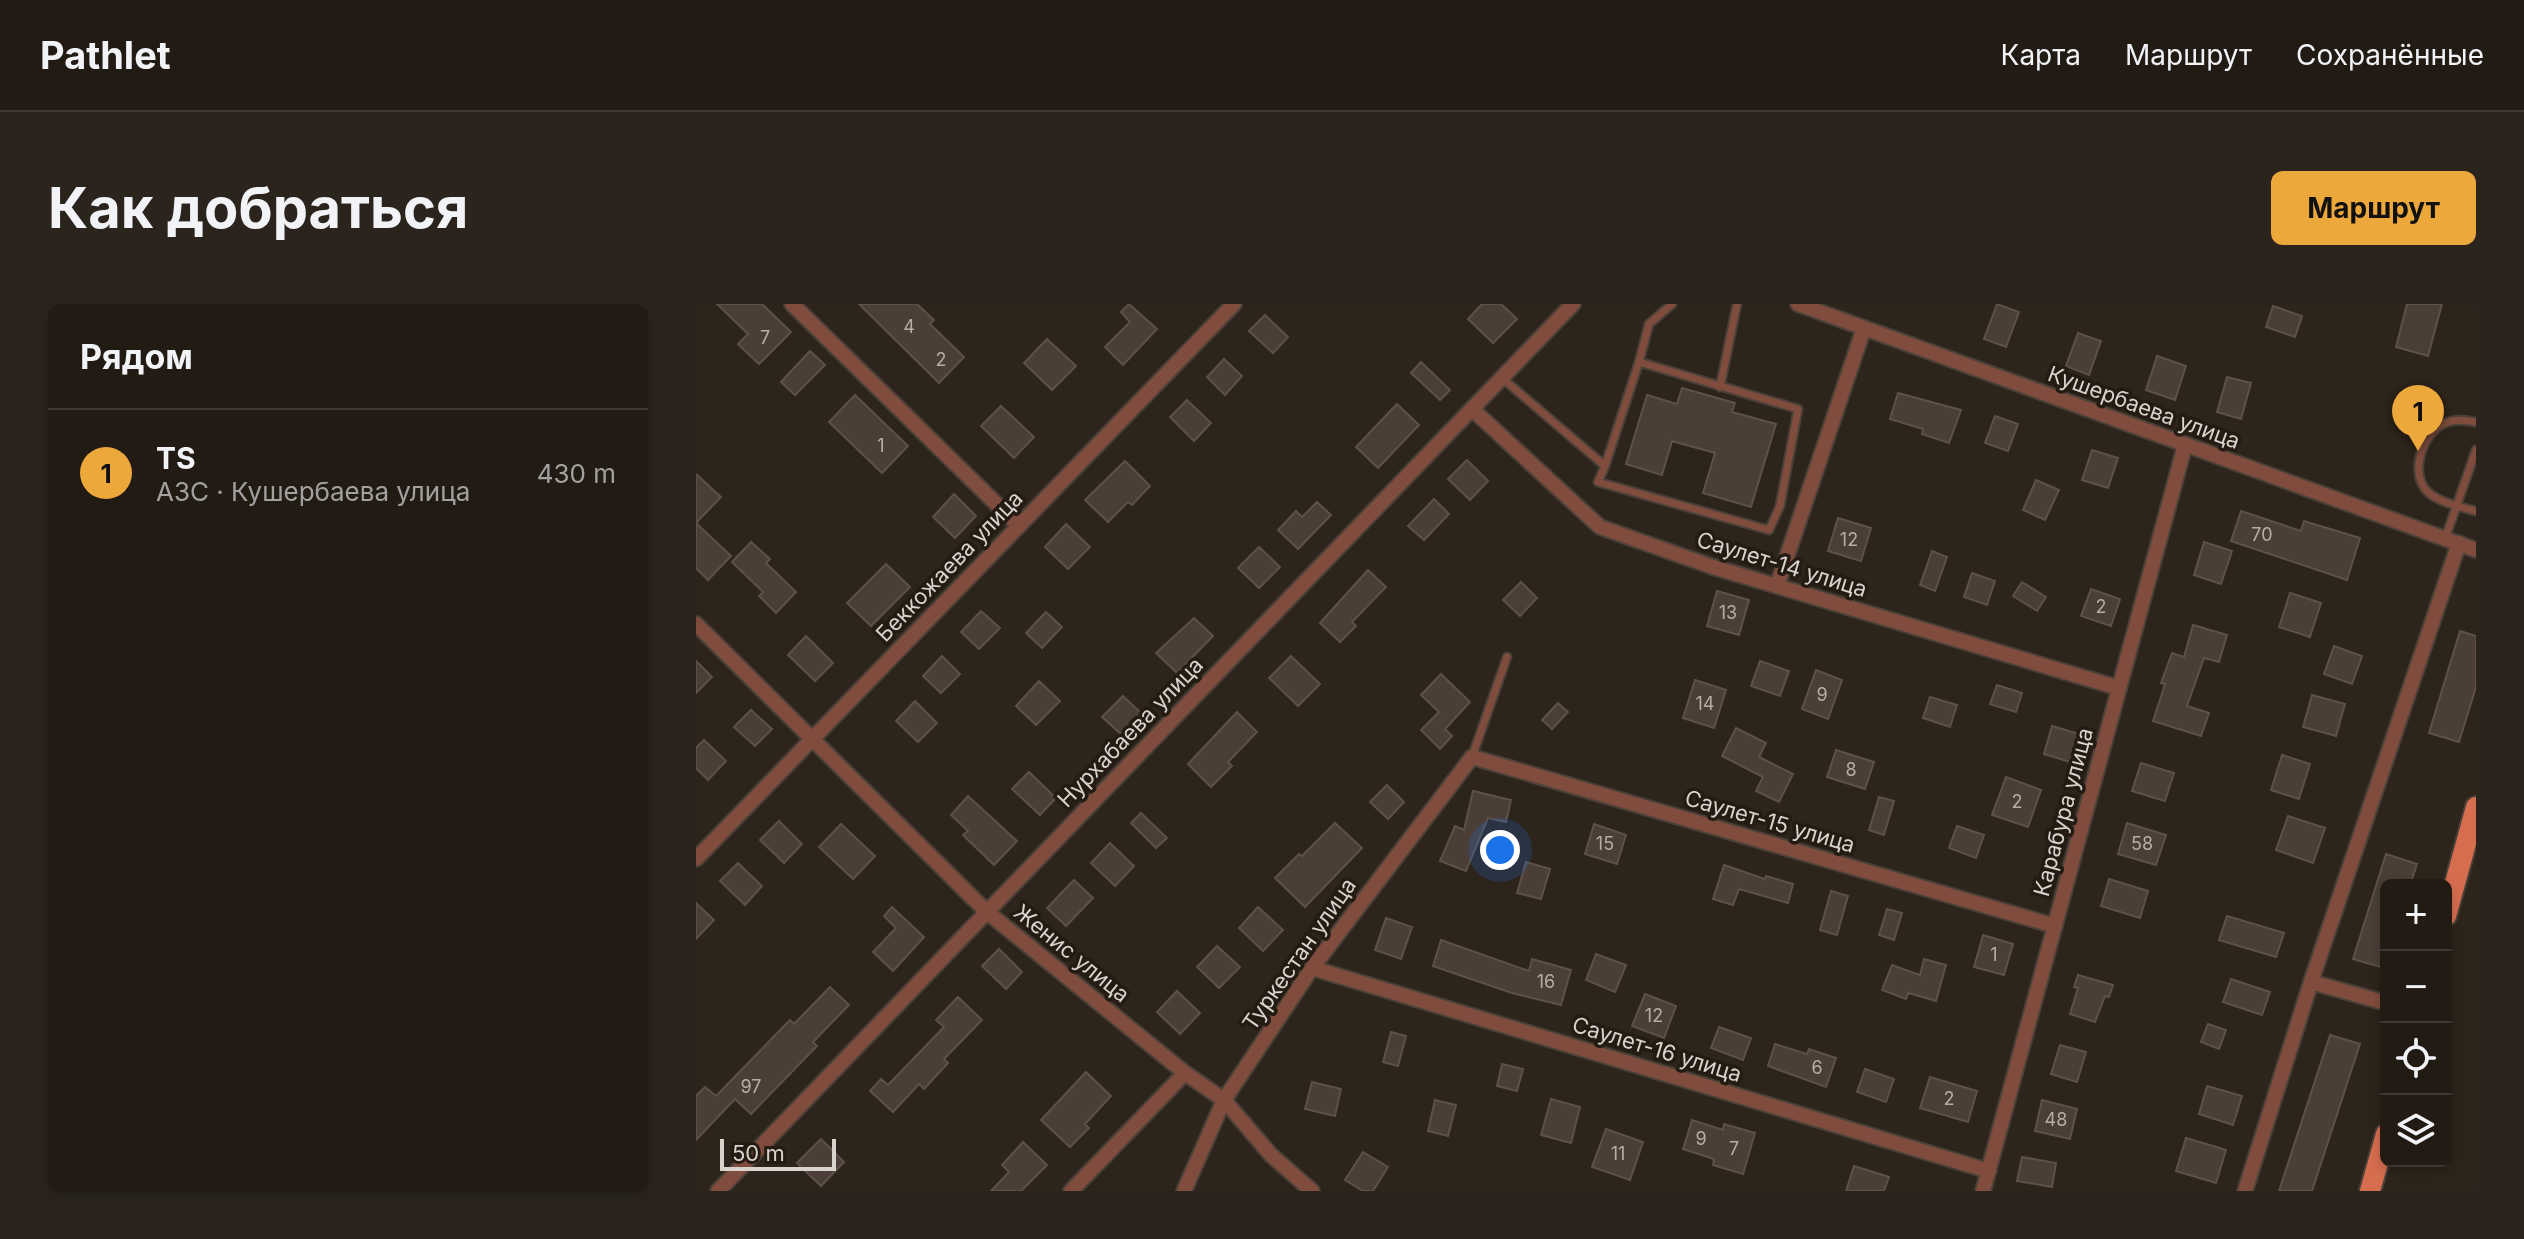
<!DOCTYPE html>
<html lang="ru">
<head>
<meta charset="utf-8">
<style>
	body { margin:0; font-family:Inter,sans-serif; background:#2a241d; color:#f1f3f6 }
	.controls { position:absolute; right:24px; bottom:24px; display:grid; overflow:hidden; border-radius:12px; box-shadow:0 4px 12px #0003 }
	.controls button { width:72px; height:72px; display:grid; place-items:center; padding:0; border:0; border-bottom:2px solid #3f3934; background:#221b14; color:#f1f3f6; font:40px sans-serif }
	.scale { position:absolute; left:24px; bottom:20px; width:116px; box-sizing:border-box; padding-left:8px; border:4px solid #d9d3cd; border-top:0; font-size:22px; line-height:28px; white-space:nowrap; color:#d9d3cd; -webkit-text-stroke:6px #241b12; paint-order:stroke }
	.you { position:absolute; left:804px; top:546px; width:28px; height:28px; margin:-20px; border:6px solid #fff; border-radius:50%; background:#1a73e8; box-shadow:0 0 0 12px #1a73e833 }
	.badge { display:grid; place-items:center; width:52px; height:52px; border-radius:50%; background:#eda83c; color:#111; font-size:26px; font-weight:700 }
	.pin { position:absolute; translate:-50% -66px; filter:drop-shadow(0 2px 4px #0008) }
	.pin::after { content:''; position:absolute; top:42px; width:28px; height:24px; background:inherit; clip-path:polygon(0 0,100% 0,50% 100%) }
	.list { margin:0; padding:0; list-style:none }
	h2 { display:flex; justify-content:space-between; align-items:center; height:104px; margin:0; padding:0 32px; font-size:34px }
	h2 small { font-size:26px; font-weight:400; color:#a2a1a0 }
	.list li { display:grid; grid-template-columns:52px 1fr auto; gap:24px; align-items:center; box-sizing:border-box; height:128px; padding:0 32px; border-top:2px solid #3f3934 }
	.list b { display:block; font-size:30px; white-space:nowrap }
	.list p { margin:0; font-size:26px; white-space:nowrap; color:#a2a1a0 }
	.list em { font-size:26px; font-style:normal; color:#a2a1a0 }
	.icon { flex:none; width:44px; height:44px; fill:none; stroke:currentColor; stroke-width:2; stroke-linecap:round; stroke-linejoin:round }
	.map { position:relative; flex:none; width:1780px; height:887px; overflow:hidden; border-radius:12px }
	header { display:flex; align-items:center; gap:48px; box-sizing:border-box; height:112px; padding:0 40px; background:#221b14; border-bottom:2px solid #3f3934 }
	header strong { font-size:38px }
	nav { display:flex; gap:44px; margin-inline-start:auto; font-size:28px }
	.intro { display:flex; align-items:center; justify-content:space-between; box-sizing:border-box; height:192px; padding:0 48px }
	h1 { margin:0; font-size:56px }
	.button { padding:20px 36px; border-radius:12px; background:#eda83c; color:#111; font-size:28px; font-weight:700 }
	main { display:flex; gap:48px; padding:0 48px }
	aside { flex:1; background:#221b14; border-radius:12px; box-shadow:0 4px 12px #0003 }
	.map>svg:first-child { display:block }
	.building { fill:#4a3e36; stroke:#5d5149; stroke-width:2 }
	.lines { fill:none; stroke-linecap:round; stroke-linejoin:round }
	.lane-casing { stroke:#494037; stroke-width:11 }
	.street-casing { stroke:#494037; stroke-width:18 }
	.primary-casing { stroke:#494037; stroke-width:24 }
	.lane { stroke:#804c3d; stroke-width:7 }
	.street { stroke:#804c3d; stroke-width:14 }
	.primary { stroke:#d76d4f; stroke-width:20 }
	.labels { text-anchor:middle; stroke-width:7; stroke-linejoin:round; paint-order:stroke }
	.number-label { font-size:18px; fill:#b5aea7 }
	.street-label { font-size:22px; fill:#d9d3cd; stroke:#241b12 }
</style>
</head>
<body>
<header>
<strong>Pathlet</strong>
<nav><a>Карта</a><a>Маршрут</a><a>Сохранённые</a></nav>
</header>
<div class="intro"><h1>Как добраться</h1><a class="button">Маршрут</a></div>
<main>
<aside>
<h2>Рядом<small></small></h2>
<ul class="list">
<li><span class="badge">1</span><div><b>TS</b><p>АЗС · Кушербаева улица</p></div><em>430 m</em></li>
</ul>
</aside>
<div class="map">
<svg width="1780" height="887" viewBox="0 0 1780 887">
	<rect width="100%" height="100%" fill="#2d241b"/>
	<!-- building -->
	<g class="building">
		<polygon points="21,0 66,0 95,28 63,60 42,40 52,30"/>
		<polygon points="163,0 221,0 238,16 234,20 268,53 243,79"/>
		<polygon points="433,0 461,25 427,61 409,43 434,18 425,8"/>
		<polygon points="786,0 805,0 821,15 797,39 772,15"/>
		<polygon points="1301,0 1323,8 1310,43 1288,35"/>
		<polygon points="1711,0 1746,0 1732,52 1700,43"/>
		<polygon points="1577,2 1606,12 1599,33 1570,23"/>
		<polygon points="569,11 592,33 577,49 553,27"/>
		<polygon points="1382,29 1405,37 1393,71 1370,62"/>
		<polygon points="351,35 380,62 356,86 328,59"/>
		<polygon points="114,47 129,61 99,91 85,78"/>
		<polygon points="1461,52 1490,62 1479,96 1450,86"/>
		<polygon points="528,55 546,72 529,91 511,73"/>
		<polygon points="725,58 754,86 744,96 715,69"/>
		<polygon points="1531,73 1555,79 1545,115 1521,108"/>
		<polygon points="986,84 1039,99 1036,108 1080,120 1055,203 1007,189 1019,149 976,137 966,171 930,160 951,91 981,100"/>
		<polygon points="1202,89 1265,106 1253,139 1226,130 1227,125 1194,115"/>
		<polygon points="159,91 212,142 186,169 133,118"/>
		<polygon points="491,96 515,119 498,137 474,113"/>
		<polygon points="701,100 723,121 682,164 660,143"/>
		<polygon points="305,102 338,133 318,154 285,122"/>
		<polygon points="1299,112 1322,120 1312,147 1289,139"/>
		<polygon points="1396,146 1422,154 1412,184 1386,176"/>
		<polygon points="771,156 792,177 774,196 752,175"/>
		<polygon points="429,157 454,182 436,201 432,198 412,218 389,196"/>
		<polygon points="0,170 25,193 0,219 35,252 12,276 0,264"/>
		<polygon points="1340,176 1363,186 1349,216 1327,206"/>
		<polygon points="258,190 280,212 259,234 237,213"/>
		<polygon points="738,195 753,210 728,236 712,222"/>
		<polygon points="621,198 635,211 602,245 582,226 600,207 606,213"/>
		<polygon points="1545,207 1605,227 1608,217 1664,234 1651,276 1535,237"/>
		<polygon points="1142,214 1175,224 1165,257 1132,247"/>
		<polygon points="370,220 394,243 372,265 349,243"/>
		<polygon points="55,238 74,255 70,259 100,288 80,309 63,292 67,288 36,258"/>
		<polygon points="1508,238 1536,247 1525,280 1498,271"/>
		<polygon points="563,243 584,263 563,284 542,264"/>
		<polygon points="1236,247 1251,253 1239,287 1224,281"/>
		<polygon points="190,260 214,283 175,322 151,299"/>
		<polygon points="672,266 690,283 656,318 660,322 644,338 624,319"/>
		<polygon points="1276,269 1299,277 1291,301 1268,293"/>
		<polygon points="825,278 841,294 824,312 807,296"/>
		<polygon points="1326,278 1350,293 1341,307 1317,292"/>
		<polygon points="1395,285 1424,295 1415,322 1385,312"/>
		<polygon points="1021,287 1053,296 1043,331 1011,322"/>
		<polygon points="1594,289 1625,299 1614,333 1583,323"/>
		<polygon points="285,307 304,324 283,345 265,328"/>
		<polygon points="350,308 366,323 346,344 330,329"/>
		<polygon points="498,314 517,332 481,369 460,349"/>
		<polygon points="1497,321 1531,331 1523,358 1508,354 1491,402 1513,409 1505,432 1457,417 1469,380 1465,379 1476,349 1488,353"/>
		<polygon points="1764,327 1780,332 1780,383 1763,438 1733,429"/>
		<polygon points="110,332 137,359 119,377 92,351"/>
		<polygon points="1638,342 1666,352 1656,380 1628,370"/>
		<polygon points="246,352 264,370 245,389 227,372"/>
		<polygon points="595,352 624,380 602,402 573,374"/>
		<polygon points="0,357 16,373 0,389"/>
		<polygon points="1064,357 1093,367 1084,392 1055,382"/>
		<polygon points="1120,366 1146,376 1132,415 1106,405"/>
		<polygon points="745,370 774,398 749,425 756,432 744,445 725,426 743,408 725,391"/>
		<polygon points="999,376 1030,386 1018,424 987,414"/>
		<polygon points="343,377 364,397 340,421 320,402"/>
		<polygon points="1301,381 1326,389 1320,408 1294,400"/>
		<polygon points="1616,391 1649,400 1640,432 1607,423"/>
		<polygon points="427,392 445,409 425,430 406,413"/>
		<polygon points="1234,393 1261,401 1254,423 1227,414"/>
		<polygon points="219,397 241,419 222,438 200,417"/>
		<polygon points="862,399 872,408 856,425 846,416"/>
		<polygon points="55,406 76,425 59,442 38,423"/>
		<polygon points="541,408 561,428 532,458 536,462 515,483 492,460"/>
		<polygon points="1356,422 1383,430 1374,458 1348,450"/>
		<polygon points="1040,424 1070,439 1063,453 1097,470 1083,498 1060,487 1067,473 1026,452"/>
		<polygon points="8,436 30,457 12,476 0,464 0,444"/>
		<polygon points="1140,446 1178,458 1169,485 1131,473"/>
		<polygon points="1586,451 1614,460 1603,495 1575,486"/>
		<polygon points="1445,459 1478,469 1469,497 1436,487"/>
		<polygon points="333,468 360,494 344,511 316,485"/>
		<polygon points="1310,473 1345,486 1332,523 1296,511"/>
		<polygon points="691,481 708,498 692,515 674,498"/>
		<polygon points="777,487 815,496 810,518 792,514 770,567 744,557 759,522 768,526"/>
		<polygon points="272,492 321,537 298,561 267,531 272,527 255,511"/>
		<polygon points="1183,493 1198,497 1188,531 1173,526"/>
		<polygon points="445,509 471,534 460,544 435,519"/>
		<polygon points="1592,512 1629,524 1617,559 1580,546"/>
		<polygon points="83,517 106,540 88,559 64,536"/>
		<polygon points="639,519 666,544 609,603 579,574 603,550 606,552"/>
		<polygon points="1431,519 1470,531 1460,561 1422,550"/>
		<polygon points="145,520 179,552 157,575 123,543"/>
		<polygon points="898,520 930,531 921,560 889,550"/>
		<polygon points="1261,522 1288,531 1280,554 1253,544"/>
		<polygon points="414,539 438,562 419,582 395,559"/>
		<polygon points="1690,550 1721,560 1714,581 1690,581 1688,664 1657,655"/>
		<polygon points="830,558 854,565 845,595 821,589"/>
		<polygon points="42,559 66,582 49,601 24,577"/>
		<polygon points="1028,561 1069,575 1070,572 1097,580 1092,599 1043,585 1037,601 1017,595"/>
		<polygon points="1413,575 1452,587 1444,614 1405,602"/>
		<polygon points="378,576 397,594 370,622 351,604"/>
		<polygon points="1135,587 1152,592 1141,631 1124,626"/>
		<polygon points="0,599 18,616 0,635"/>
		<polygon points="196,603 228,633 197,667 177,648 200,624 188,612"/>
		<polygon points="562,603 587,626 567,647 543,624"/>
		<polygon points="1191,605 1206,609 1198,636 1183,631"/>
		<polygon points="1531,612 1588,629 1580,653 1523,636"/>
		<polygon points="690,614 716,623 705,655 679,646"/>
		<polygon points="1287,631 1317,640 1308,671 1278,663"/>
		<polygon points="745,636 833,667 836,655 875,666 865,701 816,689 737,662"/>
		<polygon points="521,642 544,663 523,684 501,663"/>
		<polygon points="303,645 326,668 310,685 286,662"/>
		<polygon points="900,650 930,661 919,688 890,676"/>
		<polygon points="1228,655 1250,661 1240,697 1212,689 1210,695 1186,686 1196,661 1224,671"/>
		<polygon points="1382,671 1417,681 1413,693 1409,692 1399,718 1374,710 1382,684 1378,683"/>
		<polygon points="1535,675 1574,688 1566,711 1527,698"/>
		<polygon points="134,683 153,701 117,738 121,742 55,810 39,795 0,836 0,792 9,783 20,792 94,716 98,720"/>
		<polygon points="481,687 504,709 484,730 461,708"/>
		<polygon points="949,690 980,702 968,734 936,722"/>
		<polygon points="262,693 286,716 248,755 252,759 228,785 223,780 197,808 174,787 185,775 192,781 248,723 240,716"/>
		<polygon points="1512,720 1530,726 1523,745 1505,738"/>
		<polygon points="1023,723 1055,734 1047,756 1015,744"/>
		<polygon points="695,728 710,732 702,762 687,758"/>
		<polygon points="1634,731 1664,740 1616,887 1583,887"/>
		<polygon points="1079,740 1111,750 1113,745 1140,754 1130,783 1072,762"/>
		<polygon points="1364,741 1390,748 1381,778 1355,770"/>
		<polygon points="806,760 827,765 821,787 801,782"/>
		<polygon points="1169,765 1198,775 1190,798 1161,788"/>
		<polygon points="390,768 415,792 389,820 393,824 374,843 345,816"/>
		<polygon points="1234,773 1281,787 1272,818 1224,804"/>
		<polygon points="616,778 645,785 639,812 609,805"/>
		<polygon points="1511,782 1546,792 1537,821 1503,810"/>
		<polygon points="855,795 884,803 875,839 845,831"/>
		<polygon points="739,796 760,801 752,832 732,827"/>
		<polygon points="1346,796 1381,805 1374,835 1339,827"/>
		<polygon points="996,816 1027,826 1028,820 1059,829 1047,870 1017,861 1018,855 987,845"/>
		<polygon points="910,825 947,838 934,876 896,863"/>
		<polygon points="1490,834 1530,846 1520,879 1480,867"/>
		<polygon points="125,835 148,858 125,882 101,859"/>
		<polygon points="327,838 351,861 325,887 295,887 313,868 306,861"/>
		<polygon points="667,848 692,863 677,887 667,887 649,876"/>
		<polygon points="1326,853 1360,859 1356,883 1321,877"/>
		<polygon points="1158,862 1193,873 1188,887 1150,887"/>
	</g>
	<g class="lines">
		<defs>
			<g id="lane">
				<polyline points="943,58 953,20 976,0"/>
				<polyline points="806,74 909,162 902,178 1073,226 1084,202 1102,105 943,58 909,162"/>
				<polyline points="1024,83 1041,0"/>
				<path d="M1780,118C1770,116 1759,115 1749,119C1726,129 1712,171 1733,189C1745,199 1765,203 1780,207"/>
				<polyline points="1749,235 1780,146"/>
				<polyline points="776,453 811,353"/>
			</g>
			<g id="street">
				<polyline points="96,0 323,222"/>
				<polyline points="1102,0 1780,246"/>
				<polyline points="776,105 904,223 1017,263 1423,384"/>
				<polyline points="1081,282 1168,24"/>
				<polyline points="0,320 291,608 489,769 528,796 575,851 616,887"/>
				<polyline points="0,555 538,0"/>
				<polyline points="616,664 1293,867"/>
				<polyline points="1615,678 1690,699"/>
				<polyline points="22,887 877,0"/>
				<polyline points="375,887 489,769"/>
				<polyline points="488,887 528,796 616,664 776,453 1359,622"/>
				<polyline points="1287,887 1489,141"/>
				<polyline points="1549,887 1615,678 1763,239"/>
			</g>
			<g id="primary">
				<polyline points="1750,612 1780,503"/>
				<polyline points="1674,887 1690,830"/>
			</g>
		</defs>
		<!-- lane casing -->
		<use href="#lane" class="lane-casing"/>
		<!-- street casing -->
		<use href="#street" class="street-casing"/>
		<!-- primary casing -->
		<use href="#primary" class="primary-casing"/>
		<!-- lane -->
		<use href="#lane" class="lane"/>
		<!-- street -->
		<use href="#street" class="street"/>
		<!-- primary -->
		<use href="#primary" class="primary"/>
	</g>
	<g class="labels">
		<!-- number labels -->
		<g class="number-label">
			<text x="213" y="29">4</text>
			<text x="69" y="40">7</text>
			<text x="245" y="62">2</text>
			<text x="185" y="148">1</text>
			<text x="1566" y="237">70</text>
			<text x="1153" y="242">12</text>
			<text x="1405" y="309">2</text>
			<text x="1032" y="315">13</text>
			<text x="1126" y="397">9</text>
			<text x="1009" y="406">14</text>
			<text x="1155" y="472">8</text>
			<text x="1321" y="504">2</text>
			<text x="909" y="546">15</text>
			<text x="1446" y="546">58</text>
			<text x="1298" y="657">1</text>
			<text x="850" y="684">16</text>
			<text x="958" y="718">12</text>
			<text x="1121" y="770">6</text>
			<text x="55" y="789">97</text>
			<text x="1253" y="801">2</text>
			<text x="1360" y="822">48</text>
			<text x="1005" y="841">9</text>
			<text x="1038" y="851">7</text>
			<text x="922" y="856">11</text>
		</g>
		<!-- street labels -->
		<g class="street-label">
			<text transform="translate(1448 103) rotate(20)" y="8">Кушербаева улица</text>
			<text transform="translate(1086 260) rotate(17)" y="8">Саулет-14 улица</text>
			<text transform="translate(253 262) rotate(-46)" y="8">Беккожаева улица</text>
			<text transform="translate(434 428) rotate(-46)" y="8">Нурхабаева улица</text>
			<text transform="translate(1367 508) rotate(-75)" y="8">Карабура улица</text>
			<text transform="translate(1074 517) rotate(16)" y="8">Саулет-15 улица</text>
			<text transform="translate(376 649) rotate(39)" y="8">Женис улица</text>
			<text transform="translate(603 650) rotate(-55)" y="8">Туркестан улица</text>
			<text transform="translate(961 745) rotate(17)" y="8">Саулет-16 улица</text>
		</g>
	</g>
</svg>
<div class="controls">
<button>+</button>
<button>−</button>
<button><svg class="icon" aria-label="locate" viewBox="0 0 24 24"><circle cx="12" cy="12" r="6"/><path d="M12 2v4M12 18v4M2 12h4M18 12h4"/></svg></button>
<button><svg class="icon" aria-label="layers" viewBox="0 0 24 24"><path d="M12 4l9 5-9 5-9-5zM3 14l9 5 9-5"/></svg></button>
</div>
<div class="scale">50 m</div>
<div class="you"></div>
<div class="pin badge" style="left:1722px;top:147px">1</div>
</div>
</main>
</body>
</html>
